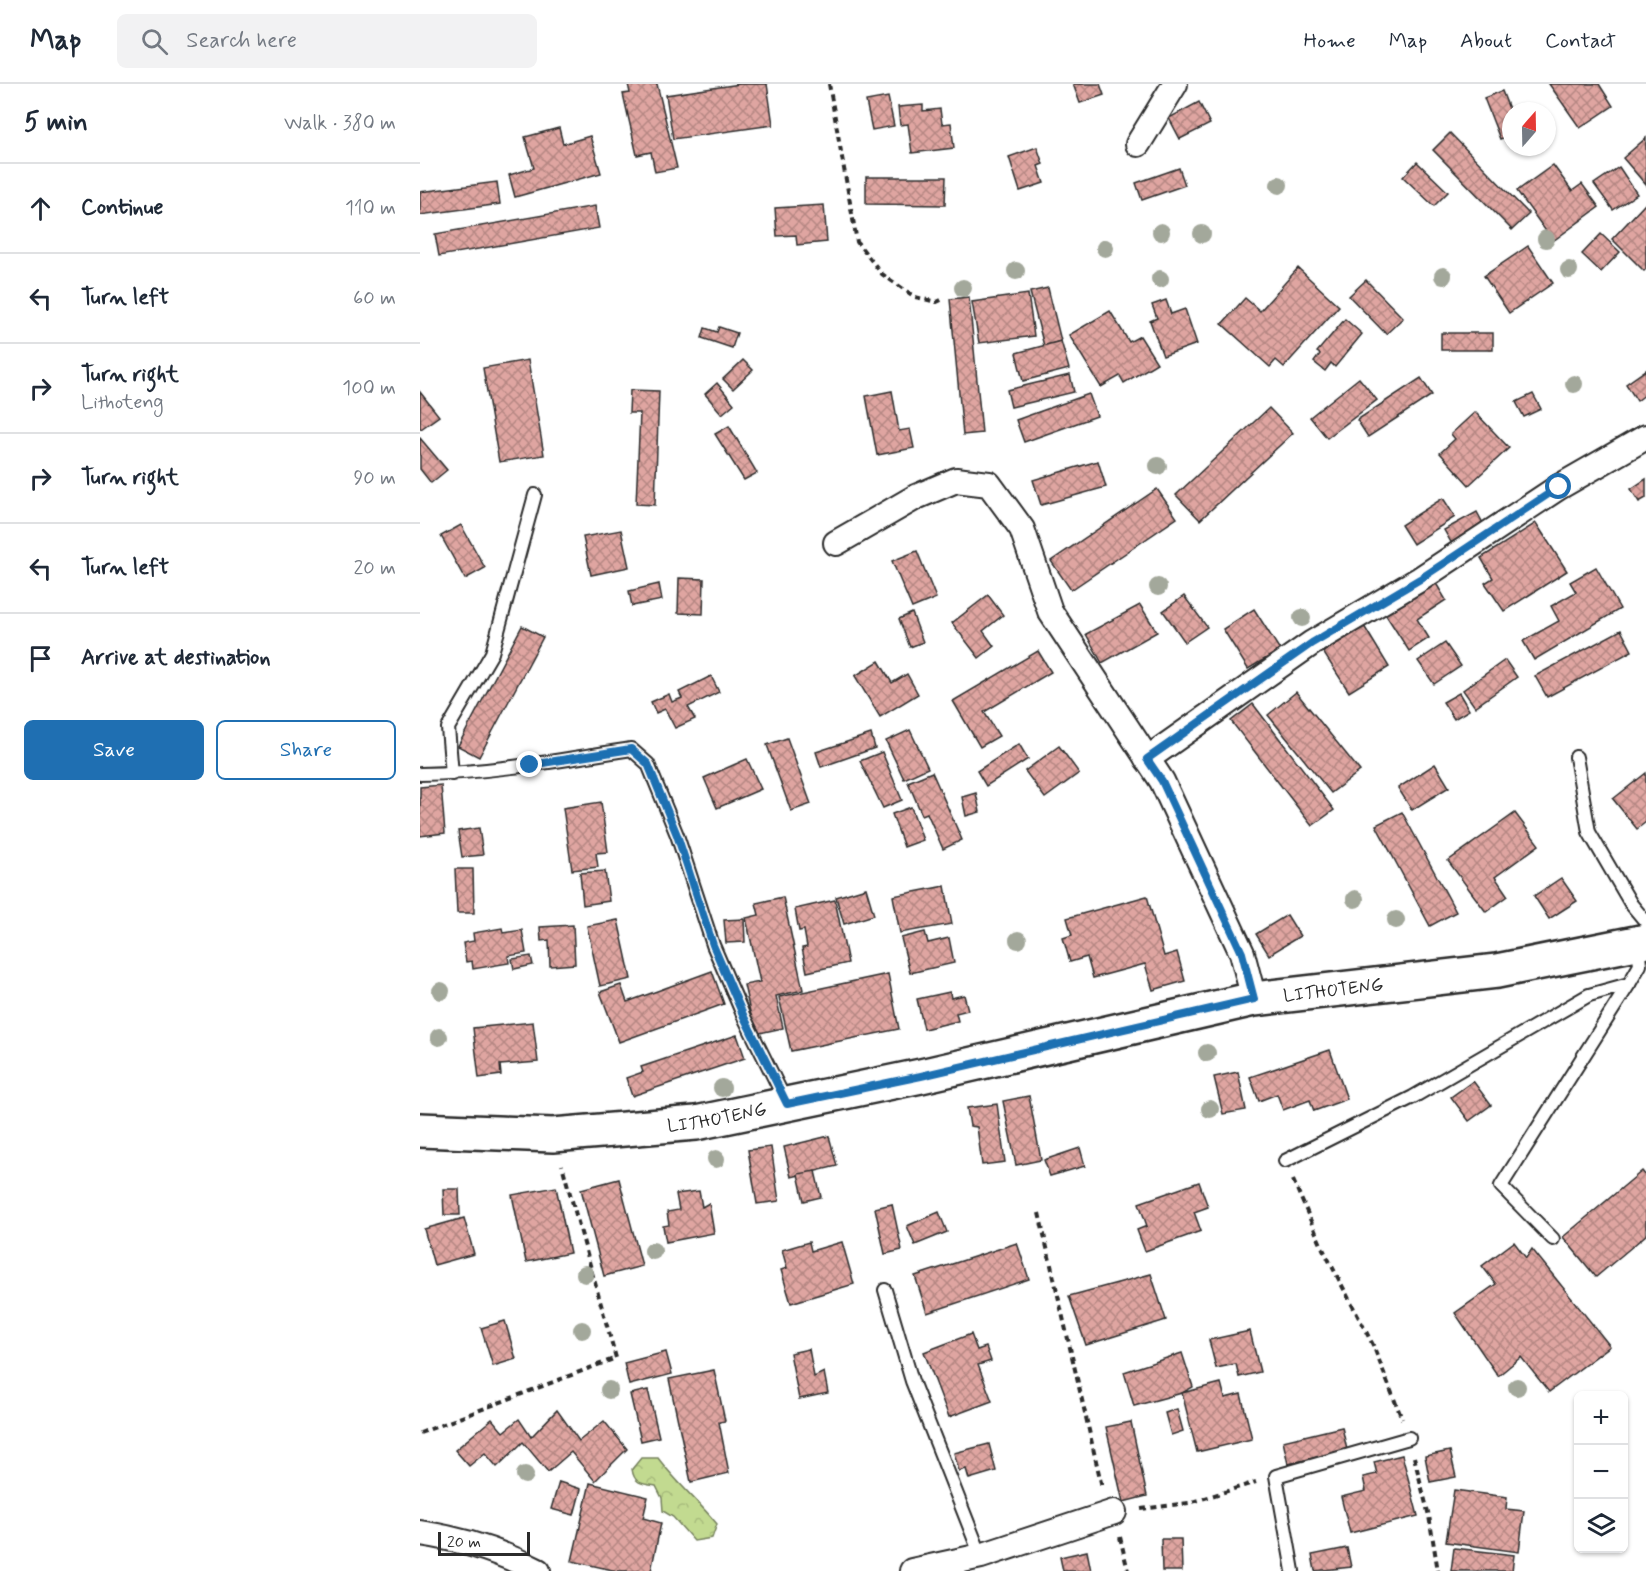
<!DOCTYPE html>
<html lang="en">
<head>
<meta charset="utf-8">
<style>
	body { margin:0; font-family:Mynerve,sans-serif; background:#f2f2f3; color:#1f2937 }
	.controls { position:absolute; right:18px; bottom:18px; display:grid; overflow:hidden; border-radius:9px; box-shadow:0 2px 4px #0004 }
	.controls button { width:54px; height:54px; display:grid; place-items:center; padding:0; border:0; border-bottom:2px solid #e0e1e3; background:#fff; color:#1f2937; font:30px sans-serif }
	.compass { position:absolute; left:1082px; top:18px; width:54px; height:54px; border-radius:50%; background:#fff; box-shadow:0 2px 4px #0004; rotate:20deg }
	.scale { position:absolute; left:18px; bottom:15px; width:92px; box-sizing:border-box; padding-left:6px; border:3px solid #2b2b2b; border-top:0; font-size:16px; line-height:21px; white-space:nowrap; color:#2b2b2b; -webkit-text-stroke:4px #fff; paint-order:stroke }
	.stop { position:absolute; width:18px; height:18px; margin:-14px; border:4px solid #1f6fb2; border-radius:50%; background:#fff }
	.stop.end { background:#1f6fb2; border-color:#fff; box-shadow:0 2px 6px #0008 }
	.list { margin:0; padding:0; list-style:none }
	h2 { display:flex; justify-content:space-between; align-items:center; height:78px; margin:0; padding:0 24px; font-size:26px }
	h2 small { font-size:20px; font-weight:400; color:#747a83 }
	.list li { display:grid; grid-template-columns:39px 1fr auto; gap:18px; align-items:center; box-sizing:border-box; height:90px; padding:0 24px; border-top:2px solid #e0e1e3 }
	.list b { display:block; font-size:22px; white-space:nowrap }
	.list p { margin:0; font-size:20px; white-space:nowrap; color:#747a83 }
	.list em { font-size:20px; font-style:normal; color:#747a83 }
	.actions { display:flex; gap:12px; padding:18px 24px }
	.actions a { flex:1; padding:14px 0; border:2px solid #1f6fb2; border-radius:9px; text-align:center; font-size:21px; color:#1f6fb2 }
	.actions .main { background:#1f6fb2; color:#fff }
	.icon { flex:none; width:33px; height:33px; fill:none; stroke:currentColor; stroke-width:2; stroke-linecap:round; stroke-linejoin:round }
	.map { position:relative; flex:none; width:1226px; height:1487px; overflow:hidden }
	header { display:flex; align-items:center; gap:36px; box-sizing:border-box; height:84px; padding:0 30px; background:#fff; border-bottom:2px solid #e0e1e3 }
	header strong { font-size:28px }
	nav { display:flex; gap:33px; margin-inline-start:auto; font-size:21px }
	.search { width:420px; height:54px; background:#f2f2f3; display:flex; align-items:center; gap:15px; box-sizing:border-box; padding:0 21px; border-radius:9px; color:#747a83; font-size:22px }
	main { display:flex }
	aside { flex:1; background:#fff }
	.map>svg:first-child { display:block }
	.forest { fill:url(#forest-crowns); stroke:#76825e; stroke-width:1.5 }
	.building { fill:url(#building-cross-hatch); stroke:#2b2b2b; stroke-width:1.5 }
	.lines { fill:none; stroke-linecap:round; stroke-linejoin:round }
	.service-casing { stroke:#2b2b2b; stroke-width:16 }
	.minor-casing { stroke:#2b2b2b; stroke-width:28 }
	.secondary-casing { stroke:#2b2b2b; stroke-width:38 }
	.path { stroke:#2b2b2b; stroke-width:4; stroke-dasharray:6 4.5; stroke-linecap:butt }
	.service { stroke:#fff; stroke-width:12 }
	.minor { stroke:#fff; stroke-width:24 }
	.secondary { stroke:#fff; stroke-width:33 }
	.tree { fill:#a3a89b }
	.route { stroke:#1f6fb2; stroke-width:8 }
	.labels { text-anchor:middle; stroke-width:5; stroke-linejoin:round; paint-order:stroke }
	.street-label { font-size:18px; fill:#2b2b2b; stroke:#fff }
</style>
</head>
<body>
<header>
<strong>Map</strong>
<div class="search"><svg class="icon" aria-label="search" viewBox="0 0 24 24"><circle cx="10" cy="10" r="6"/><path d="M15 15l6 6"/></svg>Search here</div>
<nav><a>Home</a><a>Map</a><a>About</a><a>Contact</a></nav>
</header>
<main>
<aside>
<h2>5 min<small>Walk · 380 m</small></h2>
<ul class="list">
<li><svg class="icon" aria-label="ahead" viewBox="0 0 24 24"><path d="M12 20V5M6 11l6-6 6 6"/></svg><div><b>Continue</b></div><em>110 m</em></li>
<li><svg class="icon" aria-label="left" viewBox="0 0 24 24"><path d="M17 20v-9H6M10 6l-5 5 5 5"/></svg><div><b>Turn left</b></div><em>60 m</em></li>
<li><svg class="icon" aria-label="right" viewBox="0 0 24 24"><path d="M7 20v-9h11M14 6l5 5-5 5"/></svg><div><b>Turn right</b><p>Lithoteng</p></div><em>100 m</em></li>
<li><svg class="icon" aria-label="right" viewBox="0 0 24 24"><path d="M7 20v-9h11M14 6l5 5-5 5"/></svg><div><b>Turn right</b></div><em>90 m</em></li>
<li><svg class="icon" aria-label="left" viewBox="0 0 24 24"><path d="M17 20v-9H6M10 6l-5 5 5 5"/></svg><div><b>Turn left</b></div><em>20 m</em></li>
<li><svg class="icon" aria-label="arrive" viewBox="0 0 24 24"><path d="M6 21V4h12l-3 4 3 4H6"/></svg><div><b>Arrive at destination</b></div></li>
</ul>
<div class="actions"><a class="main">Save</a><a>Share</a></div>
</aside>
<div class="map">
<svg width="1226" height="1487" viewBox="0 0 1226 1487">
	<defs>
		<pattern id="forest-crowns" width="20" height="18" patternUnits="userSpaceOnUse" patternTransform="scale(1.5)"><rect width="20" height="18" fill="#c2da90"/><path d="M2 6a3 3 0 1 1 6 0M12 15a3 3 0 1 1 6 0" fill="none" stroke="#a7bb7c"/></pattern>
		<pattern id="building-cross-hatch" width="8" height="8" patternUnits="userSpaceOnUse" patternTransform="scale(1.5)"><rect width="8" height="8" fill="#dfa5a1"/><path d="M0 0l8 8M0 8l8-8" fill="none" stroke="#b58783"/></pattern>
	</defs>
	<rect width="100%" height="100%" fill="#fff"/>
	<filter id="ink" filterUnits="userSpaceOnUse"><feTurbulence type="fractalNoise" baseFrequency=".0167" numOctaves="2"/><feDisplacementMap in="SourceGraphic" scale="12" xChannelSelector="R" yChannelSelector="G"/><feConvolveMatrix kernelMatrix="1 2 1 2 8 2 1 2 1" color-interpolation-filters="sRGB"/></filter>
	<g filter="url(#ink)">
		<!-- forest -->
		<path class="forest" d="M221,1374H238C256,1398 278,1417 297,1440L292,1454L274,1457L253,1433L243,1427L242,1414L236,1402C222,1400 214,1400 212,1385Z"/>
		<!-- building -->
		<g class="building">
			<polygon points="208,0 237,0 257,84 235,88 231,68 217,71 203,10 210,9"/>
			<polygon points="320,0 347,0 353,41 253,55 246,11"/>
			<polygon points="653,0 680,0 684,11 660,19"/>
			<polygon points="1129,0 1179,0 1193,22 1160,44"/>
			<polygon points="1082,7 1091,30 1091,51 1080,55 1064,14"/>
			<polygon points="468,13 474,42 452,46 446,17"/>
			<polygon points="779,18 790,40 760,55 749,34"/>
			<polygon points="503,21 503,27 520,25 522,40 531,39 534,64 492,69 488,40 480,41 478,23"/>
			<polygon points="139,44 143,60 170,52 181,89 95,113 89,91 114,84 105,53"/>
			<polygon points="1030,49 1109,130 1092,146 1013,66"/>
			<polygon points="1226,54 1226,101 1203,74"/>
			<polygon points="617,63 623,80 618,82 624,99 600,107 589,73"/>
			<polygon points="997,78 1028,108 1014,122 983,93"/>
			<polygon points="1133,81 1152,107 1162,100 1179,123 1133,157 1097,107"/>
			<polygon points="1199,83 1217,110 1193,126 1174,100"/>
			<polygon points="759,84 765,101 722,116 716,99"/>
			<polygon points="446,93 526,93 525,121 446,120"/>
			<polygon points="77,98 80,120 0,131 0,108"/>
			<polygon points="1226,119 1226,185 1224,187 1192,155"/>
			<polygon points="404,121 407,158 377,161 376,151 357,152 355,124"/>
			<polygon points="175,122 179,144 19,172 15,150"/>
			<polygon points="1181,150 1200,168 1181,188 1162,170"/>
			<polygon points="1108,162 1133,199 1089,229 1064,192"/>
			<polygon points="878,184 919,222 864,283 856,276 850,283 802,240 825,214 840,227"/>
			<polygon points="946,196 983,234 966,250 929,212"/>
			<polygon points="628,204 641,257 624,262 610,208"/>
			<polygon points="608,210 614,252 559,259 552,218"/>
			<polygon points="549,213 562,349 543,351 530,215"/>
			<polygon points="746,216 751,230 765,225 777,260 743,272 730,237 737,234 732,221"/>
			<polygon points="690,227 709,258 720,252 737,279 704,299 700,292 681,303 649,251"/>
			<polygon points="925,235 942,250 915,283 911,279 905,287 894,278 900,270 897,268"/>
			<polygon points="299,243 317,249 312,264 282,254 285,244 297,248"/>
			<rect x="1021" y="249" width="52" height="17"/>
			<polygon points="641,257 649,285 603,297 596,269"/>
			<polygon points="108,276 124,371 79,378 63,284"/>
			<polygon points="323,276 333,286 313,305 303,295"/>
			<polygon points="1226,286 1226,310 1217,317 1206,300"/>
			<polygon points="650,291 654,308 591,323 587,306"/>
			<polygon points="939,294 957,316 907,354 890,333"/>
			<polygon points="1001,294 1012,311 948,353 937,336"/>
			<polygon points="297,299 314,320 302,330 285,310"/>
			<polygon points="210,306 239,307 235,421 216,420 220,329 209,329"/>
			<polygon points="472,307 479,347 490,345 494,364 457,371 446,312"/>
			<polygon points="0,308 19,332 1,345 0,343"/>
			<polygon points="669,310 677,332 604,358 596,336"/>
			<polygon points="1113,310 1121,325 1104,333 1096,318"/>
			<polygon points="849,324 873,349 780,436 756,411"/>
			<polygon points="1055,328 1089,364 1049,401 1020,369 1035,355 1031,350"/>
			<polygon points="309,342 337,389 324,396 295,350"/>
			<polygon points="0,354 27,386 11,399 0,385"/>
			<polygon points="678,377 686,403 621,421 613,396"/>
			<polygon points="1226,395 1226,414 1219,418 1211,405"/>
			<polygon points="737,405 757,434 651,506 631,477"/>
			<polygon points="1023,414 1035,433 993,460 981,441"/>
			<polygon points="1057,428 1065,443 1032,460 1024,446"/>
			<polygon points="1116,439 1147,487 1084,527 1065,499 1073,494 1061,474"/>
			<polygon points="41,441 65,484 45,495 21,452"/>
			<polygon points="201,446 209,483 171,491 163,453"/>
			<polygon points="497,467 516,514 492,524 472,477"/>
			<polygon points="1176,483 1200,525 1114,576 1103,557 1139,537 1131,522 1156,508 1150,498"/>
			<polygon points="259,494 284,495 283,530 258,529"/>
			<polygon points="1014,496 1026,516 997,535 1009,554 989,567 964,528"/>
			<polygon points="239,500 242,516 212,522 209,507"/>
			<polygon points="568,511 583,531 563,547 574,562 559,574 532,539"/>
			<polygon points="764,512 787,543 765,558 743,527"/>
			<polygon points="720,521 737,548 682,579 666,550"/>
			<polygon points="834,525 860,566 828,585 803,545"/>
			<polygon points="492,529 503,558 490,563 479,535"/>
			<polygon points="102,542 123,553 59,673 38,662"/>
			<polygon points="944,542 969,583 929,608 903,568"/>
			<polygon points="1201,546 1212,567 1127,613 1115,592"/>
			<polygon points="1025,559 1041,582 1014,600 998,577"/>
			<polygon points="618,567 631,588 564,628 579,652 560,663 533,617"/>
			<polygon points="1085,576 1097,593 1055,623 1043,606"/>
			<polygon points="459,577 472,599 487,590 498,610 460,633 435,592"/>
			<polygon points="291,592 299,608 268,623 275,635 255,644 245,625 236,629 231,618 249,610 252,618 262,614 259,608"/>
			<polygon points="876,608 940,687 911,709 848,631"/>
			<polygon points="1039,609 1049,626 1034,635 1023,618"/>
			<polygon points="833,620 914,726 892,742 811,637"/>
			<polygon points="490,646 508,684 484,695 466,657"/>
			<polygon points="451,650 455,664 401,683 396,668"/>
			<polygon points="367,654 391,720 371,727 347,661"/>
			<polygon points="599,660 608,675 566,702 557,687"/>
			<polygon points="639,662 659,689 625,714 605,687"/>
			<polygon points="462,668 482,716 463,724 440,677"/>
			<polygon points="327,675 341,705 297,724 284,694"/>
			<polygon points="1015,680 1029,703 992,726 978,704"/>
			<polygon points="512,688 542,756 523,765 507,729 502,731 488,698"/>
			<polygon points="1226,689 1226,738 1217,745 1193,715"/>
			<polygon points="21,701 25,749 0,752 0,703"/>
			<polygon points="556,709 560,728 546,732 542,713"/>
			<polygon points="181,718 188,768 176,769 178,783 152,786 143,724"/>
			<polygon points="491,723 503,756 484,763 472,730"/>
			<polygon points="982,728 1036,828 1010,842 956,741"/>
			<polygon points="1095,729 1119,761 1075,793 1088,812 1066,828 1028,777"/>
			<polygon points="59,744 63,771 42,773 38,747"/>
			<polygon points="35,785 53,785 54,829 37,829"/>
			<polygon points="185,787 189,817 163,821 160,789"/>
			<polygon points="1141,794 1157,817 1129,835 1114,812"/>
			<polygon points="525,802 532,840 480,849 473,812"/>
			<polygon points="446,804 454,831 424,840 416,813"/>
			<polygon points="727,812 744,872 757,868 765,897 733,906 725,880 673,894 667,873 650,878 643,854 652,851 647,834"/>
			<polygon points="363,813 383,906 356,912 363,944 335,950 324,901 340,898 326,834 339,831 336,819"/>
			<polygon points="415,816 428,879 387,888 382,864 387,863 384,846 379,847 375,825"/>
			<polygon points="867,831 880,852 849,871 836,850"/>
			<polygon points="324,835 325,858 306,859 304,836"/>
			<polygon points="198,836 211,895 180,902 167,842"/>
			<polygon points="153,841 155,880 130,882 129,856 121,857 120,843"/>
			<polygon points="82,844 83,849 102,846 106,869 88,872 89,879 53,885 52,877 46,878 43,859 54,857 53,849"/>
			<polygon points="505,848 508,859 529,854 534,879 490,889 481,854"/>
			<polygon points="111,872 113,881 94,885 92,875"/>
			<polygon points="292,887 304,920 199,958 180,908 201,901 207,918"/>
			<polygon points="468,890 479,945 371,967 359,913"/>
			<polygon points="530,908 531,914 544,911 548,926 536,929 538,937 504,945 497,915"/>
			<polygon points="113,938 118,978 80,981 81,991 59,994 53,944"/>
			<polygon points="317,951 325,974 212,1012 206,994 223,988 221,983"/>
			<polygon points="910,966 927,1015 894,1027 890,1016 863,1026 857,1010 839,1017 830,993"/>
			<polygon points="818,988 826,1026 803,1030 794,993"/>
			<polygon points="1053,997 1071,1021 1049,1037 1031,1013"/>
			<polygon points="609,1012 621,1076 596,1081 583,1017"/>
			<polygon points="577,1020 585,1078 562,1081 557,1043 550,1042 547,1024"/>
			<polygon points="409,1052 417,1082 371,1093 364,1063"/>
			<polygon points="351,1063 359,1117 337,1120 328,1066"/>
			<polygon points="660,1064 665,1082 630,1092 624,1076"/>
			<polygon points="395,1087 401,1113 384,1117 378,1090"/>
			<polygon points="1222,1087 1226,1092 1226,1151 1176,1193 1143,1153"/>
			<polygon points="199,1095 222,1182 184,1192 161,1105"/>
			<polygon points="779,1098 788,1123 774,1128 781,1147 725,1167 717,1146 727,1142 719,1119"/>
			<polygon points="136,1103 150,1169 106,1178 92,1111"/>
			<polygon points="23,1105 39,1105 40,1131 24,1131"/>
			<polygon points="279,1107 282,1123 289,1119 294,1149 246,1158 243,1142 249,1141 247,1128 259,1126 256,1110"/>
			<polygon points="472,1120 482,1166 465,1170 455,1124"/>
			<polygon points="519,1128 527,1148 495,1161 487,1142"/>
			<polygon points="44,1134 54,1170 14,1181 4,1145"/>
			<polygon points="389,1158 391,1167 422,1158 434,1200 371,1219 361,1186 367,1184 362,1166"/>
			<polygon points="1094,1158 1106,1174 1112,1165 1190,1262 1129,1308 1101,1273 1078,1292 1035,1229 1076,1200 1062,1182"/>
			<polygon points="597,1159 609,1195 507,1229 495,1192"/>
			<polygon points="731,1190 746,1236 666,1261 649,1212"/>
			<polygon points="85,1237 96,1275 73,1282 61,1244"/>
			<polygon points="830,1247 840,1288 819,1293 816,1280 796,1284 789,1256"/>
			<polygon points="551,1250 557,1266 566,1263 571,1277 558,1281 572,1317 529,1333 504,1268"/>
			<polygon points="389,1265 394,1293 404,1288 408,1309 379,1315 370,1269"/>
			<polygon points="246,1268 252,1290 209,1301 204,1279"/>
			<polygon points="762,1269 773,1303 762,1309 714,1322 704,1288"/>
			<polygon points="294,1286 305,1337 299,1338 309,1389 271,1398 249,1295"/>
			<polygon points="801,1299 805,1314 821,1310 832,1355 777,1368 762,1309"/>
			<polygon points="228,1306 239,1353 221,1357 210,1310"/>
			<polygon points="757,1325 763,1347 751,1351 745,1329"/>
			<polygon points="137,1326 159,1357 184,1337 207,1365 175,1397 151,1368 128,1388 103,1358 77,1383 65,1369 49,1382 35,1366 72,1335 83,1348 99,1335 111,1353"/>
			<polygon points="711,1338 727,1412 703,1418 686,1343"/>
			<polygon points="922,1343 927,1366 868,1380 863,1357"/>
			<polygon points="569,1360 576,1387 549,1395 546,1385 539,1387 534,1369"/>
			<polygon points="1030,1367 1036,1393 1010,1398 1005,1372"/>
			<polygon points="982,1371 998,1432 930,1449 921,1413 946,1407 943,1393 957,1390 954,1378"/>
			<polygon points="139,1398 161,1405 154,1431 131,1425"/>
			<polygon points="170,1399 228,1413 223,1434 241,1439 231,1487 197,1487 152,1477"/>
			<polygon points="1034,1406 1087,1413 1086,1425 1104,1427 1099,1468 1026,1458"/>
			<polygon points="741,1455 761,1455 762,1487 742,1487"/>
			<polygon points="927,1464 931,1483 895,1487 892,1471"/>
			<polygon points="1034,1464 1094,1471 1092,1487 1031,1487"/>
			<polygon points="667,1467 671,1487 643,1487 640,1473"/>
		</g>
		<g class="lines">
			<defs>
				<g id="service">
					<polyline points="1156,673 1169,748 1211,820 1226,838"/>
					<path d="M0,690C71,689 141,676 211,665L228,680L257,751L293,861L324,933L366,1018"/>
					<polyline points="32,690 28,644 72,569 115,411"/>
					<polyline points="865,1077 993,1013 1169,911 1209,900 1220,881 1218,860"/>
					<polyline points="1133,1155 1081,1102 1209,900"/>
					<polyline points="465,1206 492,1297 561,1472"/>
					<polyline points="873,1487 856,1392 989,1354"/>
				</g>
				<g id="minor">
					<polyline points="718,60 755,0"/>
					<polyline points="416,459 496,413 536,396 569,400 602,445 630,527 742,697 822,869 834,915"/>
					<polyline points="727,675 892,559 1000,495 1139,403 1226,353"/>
					<path d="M0,1449C40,1455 82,1468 118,1487"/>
					<polyline points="492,1487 561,1472 694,1428"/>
				</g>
				<g id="secondary">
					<path id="s1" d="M0,1046L133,1051L276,1039L501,992L834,915L1077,887L1226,857"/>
				</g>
			</defs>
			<!-- service casing -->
			<use href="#service" class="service-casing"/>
			<!-- minor casing -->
			<use href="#minor" class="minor-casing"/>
			<!-- secondary casing -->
			<use href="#secondary" class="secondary-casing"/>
			<!-- path -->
			<g class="path">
				<polyline points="409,0 437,158 462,190 495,213 517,218 525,214"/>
				<polyline points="873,1096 903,1165 953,1261 982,1335"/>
				<polyline points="619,1129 682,1403"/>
				<polyline points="0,1349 196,1274 142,1081"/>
				<polyline points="994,1373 1009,1432 1018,1487"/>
				<polyline points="721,1425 769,1419 836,1398"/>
				<polyline points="700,1453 708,1487"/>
			</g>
			<!-- service -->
			<use href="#service" class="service"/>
			<!-- minor -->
			<use href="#minor" class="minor"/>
			<!-- secondary -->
			<use href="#secondary" class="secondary"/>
		</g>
		<!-- trees -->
		<g class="tree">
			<circle cx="859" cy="101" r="9"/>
			<circle cx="741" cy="148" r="9"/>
			<circle cx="782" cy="150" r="9"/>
			<circle cx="1126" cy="155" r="9"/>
			<circle cx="685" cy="164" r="9"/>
			<circle cx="1149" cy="186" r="9"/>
			<circle cx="596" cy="187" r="9"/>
			<circle cx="1023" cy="192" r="9"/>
			<circle cx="740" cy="195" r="9"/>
			<circle cx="543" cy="204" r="9"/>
			<circle cx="1154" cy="300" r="9"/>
			<circle cx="738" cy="382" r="9"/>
			<circle cx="738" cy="503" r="9"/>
			<circle cx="882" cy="534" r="9"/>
			<circle cx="935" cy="815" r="9"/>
			<circle cx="976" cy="836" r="9"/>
			<circle cx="598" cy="856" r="9"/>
			<circle cx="21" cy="907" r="9"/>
			<circle cx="19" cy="953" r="9"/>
			<circle cx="787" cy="969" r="9"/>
			<circle cx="302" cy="1004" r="9"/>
			<circle cx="790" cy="1025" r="9"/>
			<circle cx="296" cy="1075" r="9"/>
			<circle cx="233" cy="1167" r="9"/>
			<circle cx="165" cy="1190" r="9"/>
			<circle cx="162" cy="1246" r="9"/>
			<circle cx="1097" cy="1303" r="9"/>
			<circle cx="189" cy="1306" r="9"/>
			<circle cx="105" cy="1391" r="9"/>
		</g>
	</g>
	<g class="lines" filter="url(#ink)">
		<!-- route -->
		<polyline class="route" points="110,681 211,665 228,680 257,751 293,861 324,933 367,1020 501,992 834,915 822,869 742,697 727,675 892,559 1000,495 1139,403"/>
	</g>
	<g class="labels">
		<!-- street labels -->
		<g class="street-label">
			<text dy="6" stroke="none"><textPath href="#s1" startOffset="928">LITHOTENG</textPath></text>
			<text dy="6" stroke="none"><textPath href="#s1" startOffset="298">LITHOTENG</textPath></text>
		</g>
	</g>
</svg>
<div class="controls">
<button>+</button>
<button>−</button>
<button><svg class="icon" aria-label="layers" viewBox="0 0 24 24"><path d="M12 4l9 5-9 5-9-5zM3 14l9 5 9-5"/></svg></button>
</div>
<svg class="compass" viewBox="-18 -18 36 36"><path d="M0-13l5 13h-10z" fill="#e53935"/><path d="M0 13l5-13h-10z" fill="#747a83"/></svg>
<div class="scale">20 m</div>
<div class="stop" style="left:1139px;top:403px"></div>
<div class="stop end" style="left:110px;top:681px"></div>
</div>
</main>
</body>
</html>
